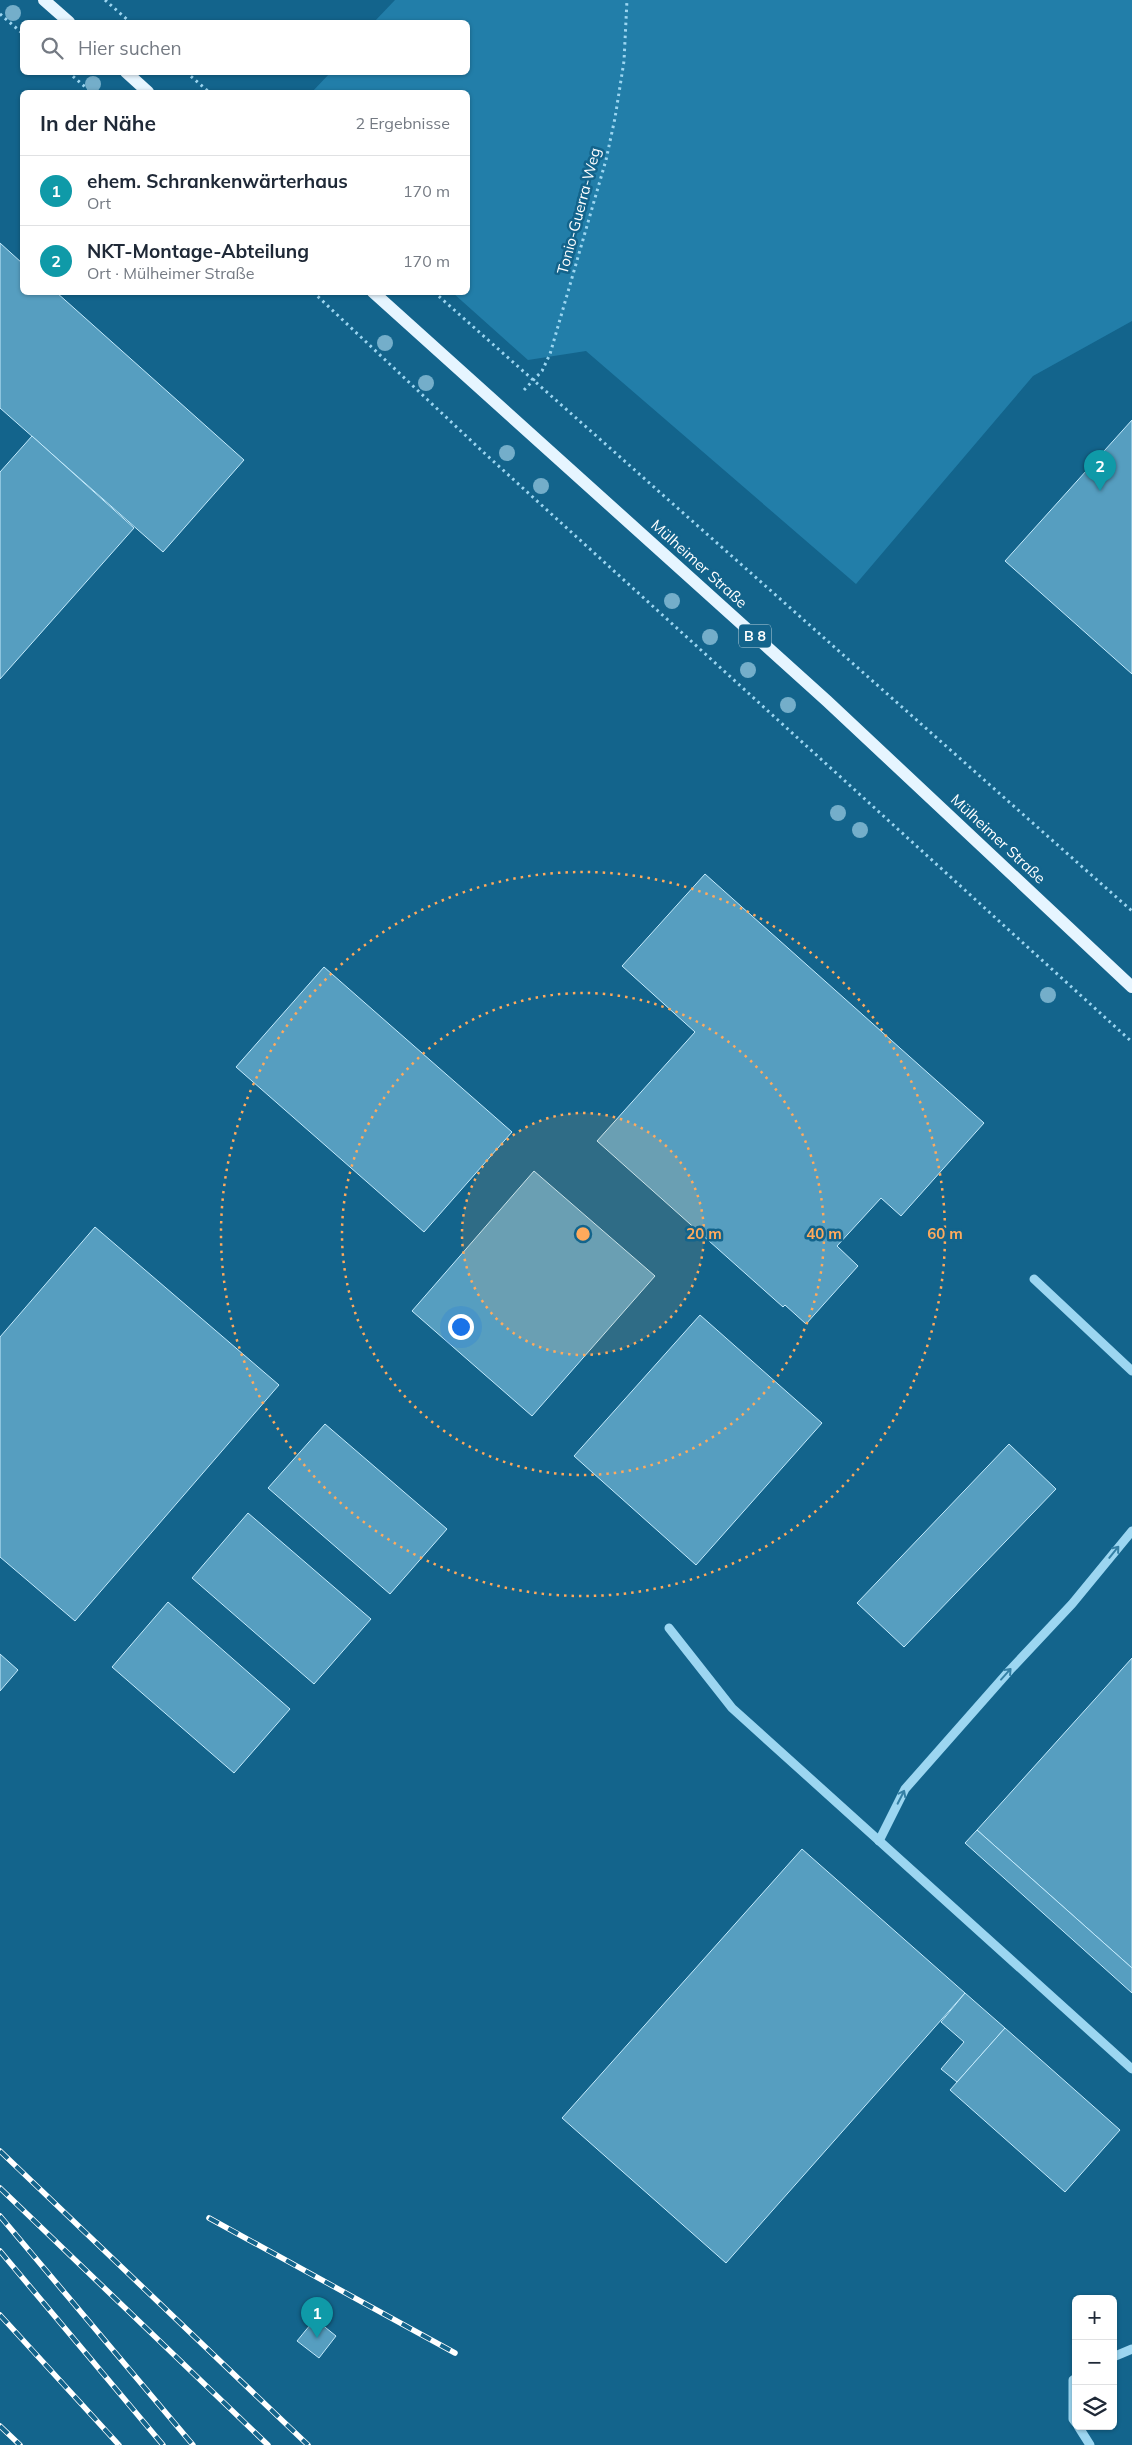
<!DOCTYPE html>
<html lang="de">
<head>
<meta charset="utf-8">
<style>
	body { margin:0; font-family:Mulish,sans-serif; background:#f2f2f3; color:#1f2937 }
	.controls { position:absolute; right:15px; bottom:15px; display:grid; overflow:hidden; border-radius:8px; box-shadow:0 1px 4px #0004 }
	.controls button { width:45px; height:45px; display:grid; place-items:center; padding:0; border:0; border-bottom:1px solid #e0e1e3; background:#fff; color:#1f2937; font:25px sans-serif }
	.you { position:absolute; left:460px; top:1326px; width:18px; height:18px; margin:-12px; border:4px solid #fff; border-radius:50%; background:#1a73e8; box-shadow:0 0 0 8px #1a73e833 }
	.badge { display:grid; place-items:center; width:32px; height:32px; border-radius:50%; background:#111827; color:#fff; font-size:16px; font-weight:700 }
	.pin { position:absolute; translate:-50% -41px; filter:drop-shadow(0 1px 2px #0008) }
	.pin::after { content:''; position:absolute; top:26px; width:18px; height:15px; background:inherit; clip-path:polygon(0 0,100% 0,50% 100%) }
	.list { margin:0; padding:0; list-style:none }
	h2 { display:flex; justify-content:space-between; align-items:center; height:65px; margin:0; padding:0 20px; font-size:21px }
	h2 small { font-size:16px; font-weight:400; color:#747a83 }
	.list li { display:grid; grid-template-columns:32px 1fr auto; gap:15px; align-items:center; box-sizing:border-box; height:70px; padding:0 20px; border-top:1px solid #e0e1e3 }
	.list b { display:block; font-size:19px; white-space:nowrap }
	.list p { margin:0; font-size:16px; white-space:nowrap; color:#747a83 }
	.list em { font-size:16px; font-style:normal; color:#747a83 }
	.icon { flex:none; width:28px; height:28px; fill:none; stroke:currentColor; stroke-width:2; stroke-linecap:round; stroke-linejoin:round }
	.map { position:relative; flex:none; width:1132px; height:2445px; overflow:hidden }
	.search { position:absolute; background:#fff; box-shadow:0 1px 4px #0004; left:20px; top:20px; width:450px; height:55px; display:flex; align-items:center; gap:12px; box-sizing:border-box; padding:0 18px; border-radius:8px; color:#747a83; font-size:19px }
	.panel { position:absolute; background:#fff; box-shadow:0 1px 4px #0004; left:20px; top:90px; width:450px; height:205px; border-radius:8px }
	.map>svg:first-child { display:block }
	.green { fill:#227ea9 }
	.building { fill:#569ec0; stroke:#c3eafc }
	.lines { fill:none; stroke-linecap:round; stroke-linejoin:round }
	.path { stroke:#9cd6f1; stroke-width:3; stroke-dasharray:2.5 4; stroke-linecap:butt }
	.minor { stroke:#9cd6f1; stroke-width:9 }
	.major { stroke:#e6f5ff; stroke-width:12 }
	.rail-casing { stroke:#fff; stroke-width:5.5 }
	.rail { stroke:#13648c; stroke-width:4; stroke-dasharray:11; stroke-linecap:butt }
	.tree { fill:#74aeca }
	.oneway { stroke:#3580a5 }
	.ring { fill:none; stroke:#ffaa5c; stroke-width:2.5; stroke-dasharray:2.5 5 }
	.labels { text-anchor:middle; stroke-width:5; stroke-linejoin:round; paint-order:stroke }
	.shield { fill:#13648c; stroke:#b8d0dc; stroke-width:1 }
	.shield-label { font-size:14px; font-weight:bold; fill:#fff }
	.street-label { font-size:15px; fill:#fff; stroke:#13648c }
	.centre { fill:#ffaa5c; stroke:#13648c; stroke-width:2.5 }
	.ring-label { font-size:15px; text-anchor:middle; font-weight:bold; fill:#ffaa5c; stroke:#13648c; stroke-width:5; stroke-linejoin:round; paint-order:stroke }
</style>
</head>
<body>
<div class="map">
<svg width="1132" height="2445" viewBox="0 0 1132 2445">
	<rect width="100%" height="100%" fill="#13648c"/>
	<!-- green -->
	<polygon class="green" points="395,0 1132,0 1132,321 1033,376 856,584 586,351 528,360 453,293 468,292 468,92 312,92 330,73 468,72 468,22 374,22"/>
	<!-- building -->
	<g class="building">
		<polygon points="0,243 22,263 22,292 56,292 244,460 163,552 0,408"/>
		<polygon points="1132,420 1132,674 1005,561"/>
		<polygon points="32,436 134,528 0,679 0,472"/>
		<polygon points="705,874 984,1123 901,1216 881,1198 837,1246 858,1266 806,1324 785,1305 783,1307 597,1141 695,1032 622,966"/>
		<polygon points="324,967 512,1132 424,1232 236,1067"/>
		<polygon points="534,1171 655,1276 532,1416 412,1311"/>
		<polygon points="95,1227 279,1385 75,1621 0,1557 0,1337"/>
		<polygon points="700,1315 822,1423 696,1565 574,1456"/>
		<polygon points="325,1424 447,1529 390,1594 268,1488"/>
		<polygon points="1009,1444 1056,1489 904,1647 857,1603"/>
		<polygon points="248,1513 371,1619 314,1684 192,1578"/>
		<polygon points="168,1602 290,1709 234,1773 112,1667"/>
		<polygon points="0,1654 18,1670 0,1691"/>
		<polygon points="1132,1658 1132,1968 977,1830"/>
		<polygon points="977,1830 1132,1968 1132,1993 965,1843"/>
		<polygon points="802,1849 965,1993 726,2263 562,2118"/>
		<polygon points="965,1993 1005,2028 957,2082 941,2069 964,2042 941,2022"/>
		<polygon points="1005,2028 1120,2130 1065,2192 950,2090"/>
		<polygon points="315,2319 336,2336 319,2358 297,2341"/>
	</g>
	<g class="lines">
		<!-- path -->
		<g class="path">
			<polyline points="105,0 130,22"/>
			<polyline points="0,14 22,33"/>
			<polyline points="68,72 91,92"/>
			<polyline points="186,72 209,92"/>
			<polyline points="313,292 481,450 1132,1042"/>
			<polyline points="434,292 1132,911"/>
			<polyline points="524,390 542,371 550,354 606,160 615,118 624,61 627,0"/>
		</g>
		<!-- minor -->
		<g class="minor">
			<polyline points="1034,1279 1132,1371"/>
			<polyline points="669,1628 732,1708 1132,2069"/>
			<polyline points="879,1841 905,1789 1010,1670 1072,1604 1132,1531"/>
			<polyline points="1113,2357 1132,2349"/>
			<polyline points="1076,2378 1073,2380 1073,2419 1076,2423"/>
			<polyline points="1078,2426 1090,2445"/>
		</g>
		<!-- major -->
		<g class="major">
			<polyline points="44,0 69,22"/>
			<polyline points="126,72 148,92"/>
			<polyline points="373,292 827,701 1132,987"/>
		</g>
		<defs>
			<g id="rail">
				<polyline points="0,2151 308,2445"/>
				<polyline points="0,2188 268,2445"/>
				<polyline points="0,2216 193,2445"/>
				<polyline points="209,2218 455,2353"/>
				<polyline points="0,2251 163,2445"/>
				<polyline points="0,2315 119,2445"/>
				<polyline points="0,2426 20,2445"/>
			</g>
		</defs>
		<!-- rail casing -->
		<use href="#rail" class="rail-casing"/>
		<!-- rail -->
		<use href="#rail" class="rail"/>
	</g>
	<!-- trees -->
	<g class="tree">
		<circle cx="13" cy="13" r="8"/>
		<circle cx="93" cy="84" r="8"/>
		<circle cx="385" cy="343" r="8"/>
		<circle cx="426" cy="383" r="8"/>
		<circle cx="507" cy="453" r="8"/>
		<circle cx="541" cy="486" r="8"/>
		<circle cx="672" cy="601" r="8"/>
		<circle cx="710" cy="637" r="8"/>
		<circle cx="748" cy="670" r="8"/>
		<circle cx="788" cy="705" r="8"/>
		<circle cx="838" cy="813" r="8"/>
		<circle cx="860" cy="830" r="8"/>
		<circle cx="1048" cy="995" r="8"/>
	</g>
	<!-- one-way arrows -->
	<defs><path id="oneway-shaft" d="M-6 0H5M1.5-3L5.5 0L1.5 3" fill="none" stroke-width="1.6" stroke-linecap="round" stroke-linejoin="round" transform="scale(1.25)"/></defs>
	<g class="oneway">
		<use href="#oneway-shaft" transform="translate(1114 1552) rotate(-51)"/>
		<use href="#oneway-shaft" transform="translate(1006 1674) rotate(-48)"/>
		<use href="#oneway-shaft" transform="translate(901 1797) rotate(-63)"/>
	</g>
	<!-- distance rings -->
	<circle cx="583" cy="1234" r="121" fill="#ffaa5c" fill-opacity=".12"/>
	<g class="ring">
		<circle cx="583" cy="1234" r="121"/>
		<circle cx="583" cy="1234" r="241"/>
		<circle cx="583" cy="1234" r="362"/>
	</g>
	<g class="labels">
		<!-- shield labels -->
		<rect class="shield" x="739" y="624.5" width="32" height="23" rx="4"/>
		<g class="shield-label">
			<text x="755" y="641">B 8</text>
		</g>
		<!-- street labels -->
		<g class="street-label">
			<text transform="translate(579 211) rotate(-75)" y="5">Tonio-Guerra-Weg</text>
			<text transform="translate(699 564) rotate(42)" y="5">Mülheimer Straße</text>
			<text transform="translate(998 839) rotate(43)" y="5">Mülheimer Straße</text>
		</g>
	</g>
	<circle cx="583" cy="1234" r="8" class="centre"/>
	<g class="ring-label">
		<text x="704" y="1239">20 m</text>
		<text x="824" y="1239">40 m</text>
		<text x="945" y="1239">60 m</text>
	</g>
</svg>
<div class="controls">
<button>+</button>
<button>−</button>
<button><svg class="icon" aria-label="layers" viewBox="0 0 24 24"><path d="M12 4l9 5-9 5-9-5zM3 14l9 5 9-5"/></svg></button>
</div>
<div class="you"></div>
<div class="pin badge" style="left:317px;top:2338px;background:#0f9aa8">1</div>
<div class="pin badge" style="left:1100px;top:491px;background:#0f9aa8">2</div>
<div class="search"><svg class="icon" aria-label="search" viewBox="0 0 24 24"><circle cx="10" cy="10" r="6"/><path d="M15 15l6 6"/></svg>Hier suchen</div>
<section class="panel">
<h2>In der Nähe<small>2 Ergebnisse</small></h2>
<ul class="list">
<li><span class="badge" style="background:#0f9aa8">1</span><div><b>ehem. Schrankenwärterhaus</b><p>Ort</p></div><em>170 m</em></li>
<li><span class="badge" style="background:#0f9aa8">2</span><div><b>NKT-Montage-Abteilung</b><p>Ort · Mülheimer Straße</p></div><em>170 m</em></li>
</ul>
</section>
</div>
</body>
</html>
